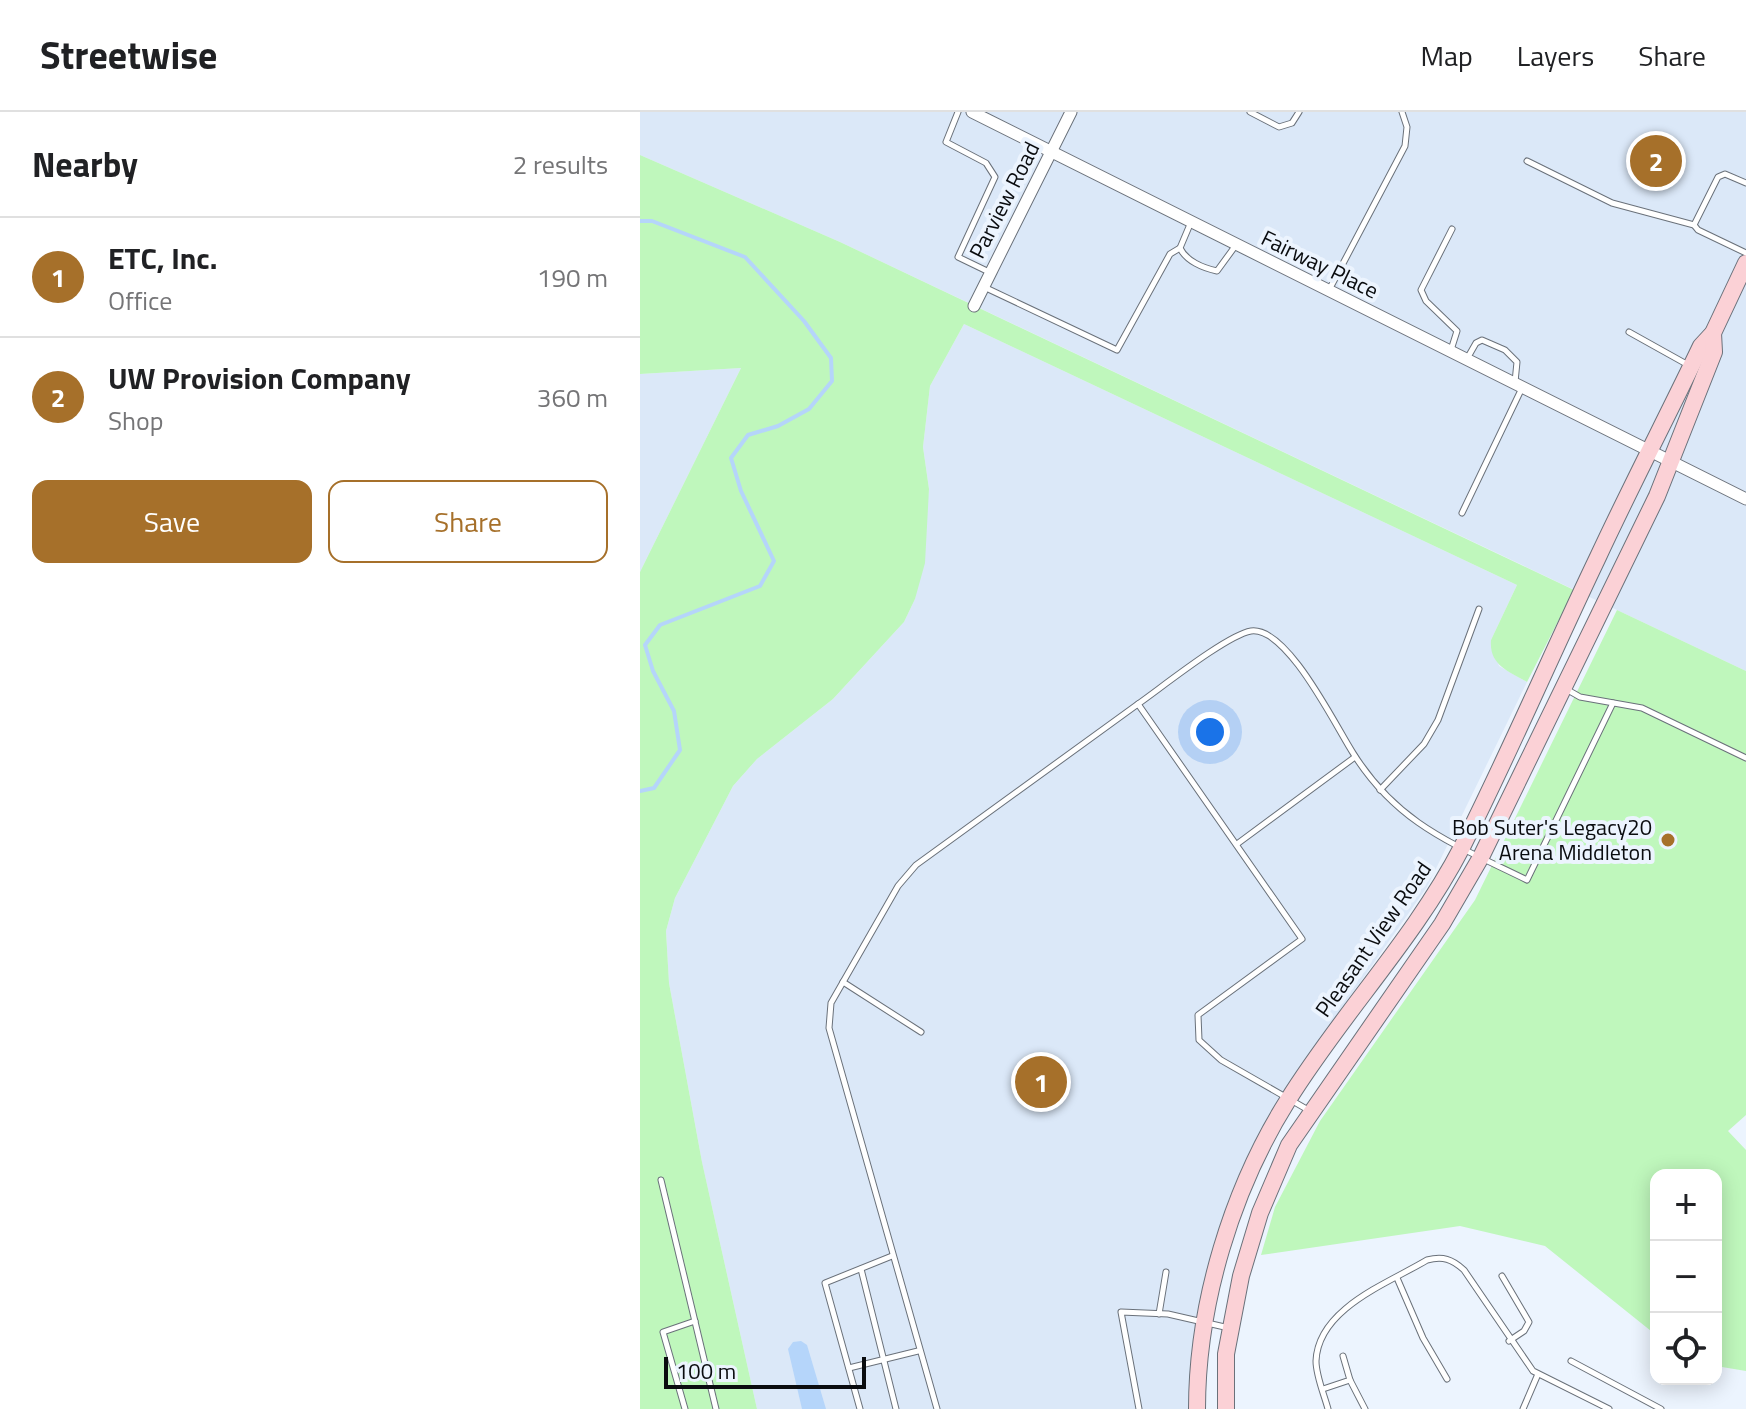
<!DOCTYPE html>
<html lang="en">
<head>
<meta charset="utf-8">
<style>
	body { margin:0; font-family:"Titillium Web",sans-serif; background:#f2f2f2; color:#202124 }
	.controls { position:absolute; right:24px; bottom:24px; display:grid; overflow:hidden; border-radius:16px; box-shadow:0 4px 20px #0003 }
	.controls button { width:72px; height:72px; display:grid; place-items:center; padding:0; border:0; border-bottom:2px solid #e0e0e0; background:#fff; color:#202124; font:40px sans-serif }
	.scale { position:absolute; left:24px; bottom:20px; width:202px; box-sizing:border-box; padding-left:8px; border:4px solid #0a0c0f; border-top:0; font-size:22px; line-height:28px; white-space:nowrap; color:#0a0c0f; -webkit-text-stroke:6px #ecf4fe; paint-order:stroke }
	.you { position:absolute; left:570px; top:620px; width:28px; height:28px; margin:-20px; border:6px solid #fff; border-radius:50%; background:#1a73e8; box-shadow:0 0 0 12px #1a73e833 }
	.badge { display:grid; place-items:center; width:52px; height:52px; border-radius:50%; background:#a6702a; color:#fff; font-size:26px; font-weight:700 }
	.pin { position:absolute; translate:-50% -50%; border:4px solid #fff; box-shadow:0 2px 8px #0006 }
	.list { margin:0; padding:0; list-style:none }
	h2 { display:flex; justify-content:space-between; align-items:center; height:104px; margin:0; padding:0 32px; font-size:34px }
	h2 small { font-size:26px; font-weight:400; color:#757577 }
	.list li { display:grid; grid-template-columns:52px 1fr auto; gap:24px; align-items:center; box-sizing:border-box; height:120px; padding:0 32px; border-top:2px solid #e0e0e0 }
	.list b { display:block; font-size:30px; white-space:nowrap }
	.list p { margin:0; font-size:26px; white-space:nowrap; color:#757577 }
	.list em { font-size:26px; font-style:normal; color:#757577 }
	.actions { display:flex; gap:16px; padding:24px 32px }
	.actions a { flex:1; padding:18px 0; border:2px solid #a6702a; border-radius:16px; text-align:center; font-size:28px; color:#a6702a }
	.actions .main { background:#a6702a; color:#fff }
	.icon { flex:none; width:44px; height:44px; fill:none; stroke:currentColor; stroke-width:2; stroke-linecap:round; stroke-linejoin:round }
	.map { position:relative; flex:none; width:1106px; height:1297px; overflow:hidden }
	header { display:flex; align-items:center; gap:48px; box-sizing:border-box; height:112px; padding:0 40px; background:#fff; border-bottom:2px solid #e0e0e0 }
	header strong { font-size:38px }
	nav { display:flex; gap:44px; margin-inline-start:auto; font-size:28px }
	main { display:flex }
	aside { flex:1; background:#fff }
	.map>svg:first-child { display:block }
	.built { fill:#dbe8f8 }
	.green { fill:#bff7bc }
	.water { fill:#b5d5fa }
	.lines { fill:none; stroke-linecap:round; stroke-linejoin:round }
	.stream { stroke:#b5d5fa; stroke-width:4 }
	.lane-casing { stroke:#6a717a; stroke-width:7 }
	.street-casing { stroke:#6a717a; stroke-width:13 }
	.secondary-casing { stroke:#6a717a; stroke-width:18 }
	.lane { stroke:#fff; stroke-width:5 }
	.street { stroke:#fff; stroke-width:11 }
	.secondary { stroke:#fbd1d6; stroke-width:16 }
	.poi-dot { fill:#a6702a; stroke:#ecf4fe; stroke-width:3 }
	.labels { text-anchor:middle; stroke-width:8; stroke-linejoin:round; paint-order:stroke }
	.street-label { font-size:22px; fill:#0a0c0f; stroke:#ecf4fe }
	.poi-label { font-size:22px; fill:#0a0c0f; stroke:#ecf4fe; text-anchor:end }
</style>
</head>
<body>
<header>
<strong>Streetwise</strong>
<nav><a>Map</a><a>Layers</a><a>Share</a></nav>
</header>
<main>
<aside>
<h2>Nearby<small>2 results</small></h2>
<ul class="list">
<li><span class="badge">1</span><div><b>ETC, Inc.</b><p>Office</p></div><em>190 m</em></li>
<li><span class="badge">2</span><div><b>UW Provision Company</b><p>Shop</p></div><em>360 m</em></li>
</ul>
<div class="actions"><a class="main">Save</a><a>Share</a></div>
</aside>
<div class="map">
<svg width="1106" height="1297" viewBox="0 0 1106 1297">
	<rect width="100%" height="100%" fill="#ecf4fe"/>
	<!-- built -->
	<g class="built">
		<polygon points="0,0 1106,0 1106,559 200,130 0,43"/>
		<polygon points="324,212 877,473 851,528 859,554 887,570 787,775 649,972 603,1053 589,1086 562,1180 552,1297 117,1297 62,1050 29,871 26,819 35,786 93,674 117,647 193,587 264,510 275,487 289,377 283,335 290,274"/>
		<polygon points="101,256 0,460 0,262"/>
	</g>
	<!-- green -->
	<g class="green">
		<path d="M0,43L200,130L934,478L887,570C868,559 849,553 851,528L877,473L324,212L290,274L283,335L289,377L285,451L275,487L264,510L193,587L117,647L93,674L35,786L26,819L29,871L62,1050L117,1297H0V460L101,256L0,262Z"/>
		<polygon points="977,498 1106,559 1106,1003 1088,1019 1106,1038 1106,1259 1076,1254 1076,1063 1016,1063 1016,1223 905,1134 820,1114 621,1143 635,1095 680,1009 835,788"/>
	</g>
	<!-- water -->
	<polygon class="water" points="161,1229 167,1233 186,1297 162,1297 148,1237 153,1230"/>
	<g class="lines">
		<!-- stream -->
		<polyline class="stream" points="0,109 12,109 105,145 164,209 191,246 192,269 169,297 138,314 108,323 91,346 101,379 134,449 120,474 20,513 5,533 13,559 34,599 40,638 14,676 0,679"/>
		<defs>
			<g id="lane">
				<polyline points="318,0 306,30 346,51 355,65 318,145 349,160"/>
				<polyline points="610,0 639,15 652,11 659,0"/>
				<polyline points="887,49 972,91 1054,113"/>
				<polyline points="1106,71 1085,62 1078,65 1054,113 1058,118 1106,141"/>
				<path d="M551,110L540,136C546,149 563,156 577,159L596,133"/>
				<polyline points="344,175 477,238 530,142 540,136"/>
				<polyline points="689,178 765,34 767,15 762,0"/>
				<polyline points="989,220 1050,254"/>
				<polyline points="811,238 817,219 786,189 781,178 812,117"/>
				<polyline points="828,245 836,231 842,228 865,238 877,250 875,270"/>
				<polyline points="822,401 882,276"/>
				<polyline points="926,577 940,585 1002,596 1106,646"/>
				<path d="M498,592C521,576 587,523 611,519C647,514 695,613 713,641C758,713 814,732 887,768L973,591"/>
				<polyline points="740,678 784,632 798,608 839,497"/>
				<polyline points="597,732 715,645"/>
				<polyline points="203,870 281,920"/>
				<polyline points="21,1068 76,1297"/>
				<polyline points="221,1157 256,1297"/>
				<polyline points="862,1164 889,1210 884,1219 869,1229"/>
				<polyline points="757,1166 783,1226 807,1267"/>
				<polyline points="519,1202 526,1160"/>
				<polyline points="931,1249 1021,1297"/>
				<polyline points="209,1256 278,1239"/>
				<polyline points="710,1268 725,1297"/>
				<polyline points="683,1277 710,1268 703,1244"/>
				<polyline points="45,1297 23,1220 55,1209"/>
				<polyline points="220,1297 185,1171 252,1144"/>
				<polyline points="297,1297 189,916 191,891 258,774 276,753 498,592 662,827 558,903 559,928 581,948 670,999"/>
				<polyline points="499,1297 481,1200 528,1202 589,1216"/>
				<path d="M688,1297C684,1282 676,1264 676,1249C678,1196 749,1171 787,1148C803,1144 812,1147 824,1158L893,1259L969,1297"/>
				<polyline points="883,1297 898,1262"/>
			</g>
			<g id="street">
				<polyline points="332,0 1106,387"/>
				<polyline points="334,194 431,0"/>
			</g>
			<g id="secondary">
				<path d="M557,1297C557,1192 592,1077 648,988C702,901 775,826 822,735C870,640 912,541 958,445C991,374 1027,305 1061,234L1073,221L1106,151"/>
				<polyline points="586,1297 586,1242 601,1164 620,1101 649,1033 802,812 841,745 1017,384 1074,240 1073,221"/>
			</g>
		</defs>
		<!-- lane casing -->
		<use href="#lane" class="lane-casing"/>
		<!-- street casing -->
		<use href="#street" class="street-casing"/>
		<!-- secondary casing -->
		<use href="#secondary" class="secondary-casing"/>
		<!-- lane -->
		<use href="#lane" class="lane"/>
		<!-- street -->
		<use href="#street" class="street"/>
		<!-- secondary -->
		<use href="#secondary" class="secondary"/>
	</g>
	<!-- markers -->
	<circle class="poi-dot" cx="1028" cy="728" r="8"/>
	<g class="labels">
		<!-- street labels -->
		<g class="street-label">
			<text transform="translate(364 88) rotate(-63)" y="8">Parview Road</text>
			<text transform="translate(680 152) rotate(26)" y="8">Fairway Place</text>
			<text transform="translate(733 827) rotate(-55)" y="8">Pleasant View Road</text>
		</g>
		<!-- poi labels -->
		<g class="poi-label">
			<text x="1012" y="723">Bob Suter's Legacy20<tspan x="1012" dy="25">Arena Middleton</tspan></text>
		</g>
	</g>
</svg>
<div class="controls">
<button>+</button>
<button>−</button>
<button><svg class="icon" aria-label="locate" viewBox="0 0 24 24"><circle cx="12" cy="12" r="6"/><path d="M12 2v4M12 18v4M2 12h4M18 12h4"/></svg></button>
</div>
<div class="scale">100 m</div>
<div class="you"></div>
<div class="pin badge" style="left:401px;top:970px">1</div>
<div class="pin badge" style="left:1016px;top:49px">2</div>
</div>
</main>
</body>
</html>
